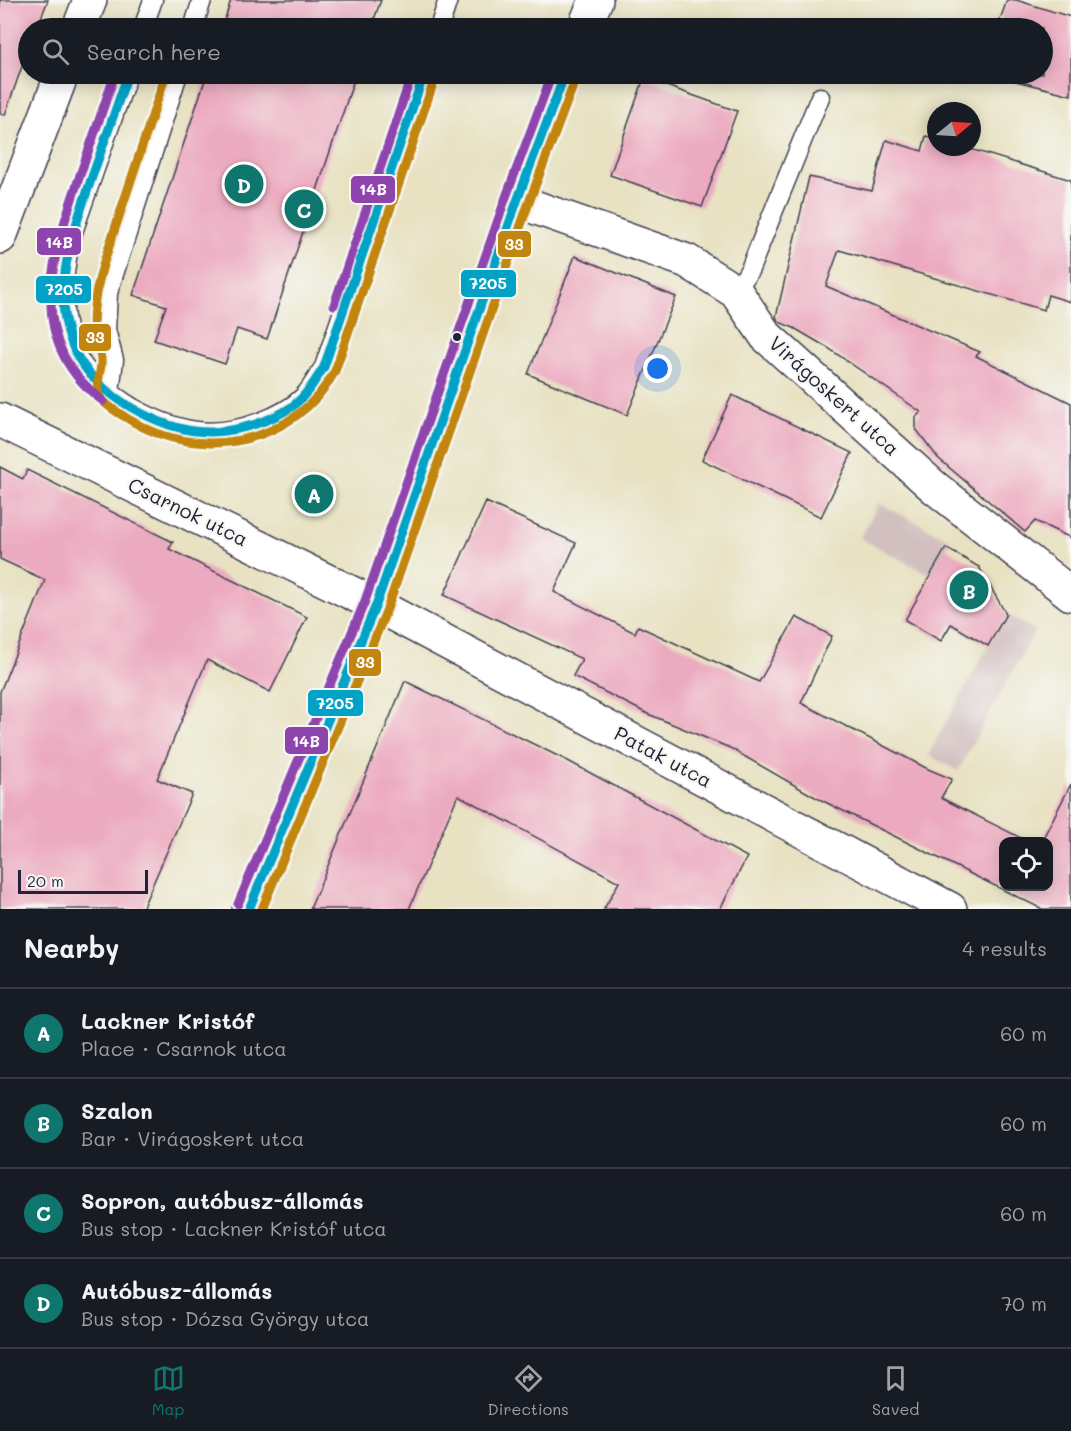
<!DOCTYPE html>
<html lang="en">
<head>
<meta charset="utf-8">
<style>
	body { margin:0; font-family:Mali,sans-serif; background:#20242c; color:#f1f3f6 }
	.controls { position:absolute; right:18px; bottom:18px; display:grid; overflow:hidden; border-radius:12px; box-shadow:0 3px 15px #0003 }
	.controls button { width:54px; height:54px; display:grid; place-items:center; padding:0; border:0; border-bottom:2px solid #363941; background:#171b24; color:#f1f3f6; font:30px sans-serif }
	.compass { position:absolute; left:927px; top:102px; width:54px; height:54px; border-radius:50%; background:#171b24; box-shadow:0 3px 15px #0003; rotate:72deg }
	.scale { position:absolute; left:18px; bottom:15px; width:130px; box-sizing:border-box; padding-left:6px; border:3px solid #22223b; border-top:0; font-size:16px; line-height:21px; white-space:nowrap; color:#22223b; -webkit-text-stroke:4px #f6f6f2; paint-order:stroke }
	.you { position:absolute; left:658px; top:369px; width:21px; height:21px; margin:-15px; border:4px solid #fff; border-radius:50%; background:#1a73e8; box-shadow:0 0 0 9px #1a73e833 }
	.badge { display:grid; place-items:center; width:39px; height:39px; border-radius:50%; background:#0f766e; color:#fff; font-size:20px; font-weight:700 }
	.pin { position:absolute; translate:-50% -50%; border:3px solid #fff; box-shadow:0 2px 6px #0006 }
	.list { margin:0; padding:0; list-style:none }
	h2 { display:flex; justify-content:space-between; align-items:center; height:78px; margin:0; padding:0 24px; font-size:26px }
	h2 small { font-size:20px; font-weight:400; color:#9ea1a6 }
	.list li { display:grid; grid-template-columns:39px 1fr auto; gap:18px; align-items:center; box-sizing:border-box; height:90px; padding:0 24px; border-top:2px solid #363941 }
	.list b { display:block; font-size:22px; white-space:nowrap }
	.list p { margin:0; font-size:20px; white-space:nowrap; color:#9ea1a6 }
	.list em { font-size:20px; font-style:normal; color:#9ea1a6 }
	.icon { flex:none; width:33px; height:33px; fill:none; stroke:currentColor; stroke-width:2; stroke-linecap:round; stroke-linejoin:round }
	.map { position:relative; flex:none; width:1071px; height:909px; overflow:hidden }
	.search { position:absolute; background:#171b24; box-shadow:0 3px 15px #0003; left:18px; right:18px; top:18px; height:66px; display:flex; align-items:center; gap:15px; box-sizing:border-box; padding:0 21px; border-radius:33px; color:#9ea1a6; font-size:22px }
	.sheet { height:438px; background:#171b24 }
	nav { display:flex; justify-content:space-around; align-items:center; box-sizing:border-box; height:84px; border-top:2px solid #363941; background:#171b24; font-size:16px; color:#9ea1a6 }
	nav a { display:grid; justify-items:center; gap:3px }
	nav .on { color:#0f766e }
	.map>svg:first-child { display:block }
	.industrial { fill:#d2bfbf }
	.building { fill:#ecaac0 }
	.lines { fill:none; stroke-linecap:round; stroke-linejoin:round }
	.service-casing { stroke:#403f4f; stroke-width:21 }
	.minor-casing { stroke:#403f4f; stroke-width:36 }
	.tertiary-casing { stroke:#403f4f; stroke-width:36 }
	.service { stroke:#fff; stroke-width:18 }
	.minor { stroke:#fff; stroke-width:33 }
	.tertiary { stroke:#fff; stroke-width:33 }
	.bus-1-casing { stroke:#f6f6f2; stroke-width:14 }
	.bus-2-casing { stroke:#f6f6f2; stroke-width:14 }
	.bus-3-casing { stroke:#f6f6f2; stroke-width:14 }
	.bus-1 { stroke:#02a2c7; stroke-width:9 }
	.bus-2 { stroke:#c2850f; stroke-width:9 }
	.bus-3 { stroke:#8e44ad; stroke-width:9 }
	.bus-dot { fill:#22223b; stroke:#f6f6f2; stroke-width:2 }
	.labels { text-anchor:middle; stroke-width:4.5; stroke-linejoin:round; paint-order:stroke }
	.street-label { font-size:20px; fill:#22223b; stroke:#f6f6f2 }
	.line-badge { stroke:#f6f6f2; stroke-width:2 }
	.badge-label { font-size:16px; text-anchor:middle; font-weight:bold; fill:#fff }
</style>
</head>
<body>
<div class="map">
<svg width="1071" height="909" viewBox="0 0 1071 909">
	<rect width="100%" height="100%" fill="#f6f6f2"/>
	<filter id="ink" filterUnits="userSpaceOnUse"><feTurbulence type="fractalNoise" baseFrequency=".0167" numOctaves="2"/><feDisplacementMap in="SourceGraphic" scale="12" xChannelSelector="R" yChannelSelector="G"/><feConvolveMatrix kernelMatrix="1 2 1 2 8 2 1 2 1" color-interpolation-filters="sRGB"/></filter>
	<filter id="wash" filterUnits="userSpaceOnUse"><feTurbulence type="fractalNoise" baseFrequency=".008" numOctaves="4" result="noise"/><feDisplacementMap in="SourceGraphic" scale="24" xChannelSelector="R" yChannelSelector="G"/><feGaussianBlur stdDeviation="1.35" result="paint"/><feColorMatrix in="noise" values="0 0 0 0 0 0 0 0 0 0 0 0 0 0 0 0 0 1.4 0 .05"/><feComposite in="paint" operator="in"/></filter>
	<g filter="url(#wash)">
		<rect width="100%" height="100%" fill="#e8e2c2"/>
		<!-- industrial -->
		<g class="industrial">
			<polygon points="879,503 951,540 932,576 860,538"/>
			<polygon points="1006,614 1035,630 958,771 928,755"/>
		</g>
		<g id="blocks">
			<!-- building -->
			<g class="building">
				<polygon points="0,0 48,0 37,28 28,28 28,49 5,115 0,114"/>
				<polygon points="231,0 381,0 371,28 222,28"/>
				<polygon points="1007,0 1016,0 1071,17 1071,95 989,74 1042,74 1042,28 997,28"/>
				<polygon points="207,74 356,74 267,339 237,329 225,364 154,340 166,306 133,295"/>
				<polygon points="644,78 737,111 702,207 610,175"/>
				<polygon points="926,136 936,139 936,147 964,147 1071,180 1071,302 1048,295 1044,310 839,250 826,286 980,352 976,356 1071,403 1071,538 1035,521 1025,532 938,458 916,429 916,417 921,412 828,348 794,328 779,322 776,317 809,177 872,191 886,140 922,151"/>
				<polygon points="575,256 676,297 627,415 528,374"/>
				<polygon points="732,395 852,453 821,517 702,460"/>
				<polygon points="0,467 23,479 27,470 173,542 169,549 307,617 270,692 207,660 157,779 192,794 142,909 0,909 0,692 45,580 0,559"/>
				<polygon points="486,502 576,543 554,592 635,633 638,626 759,682 796,617 832,636 801,703 928,769 952,779 941,798 1029,842 1004,842 1004,886 1048,886 1048,842 1041,842 1071,784 1071,909 1042,909 815,797 730,748 648,714 573,676 582,659 444,595"/>
				<polygon points="946,548 979,567 1006,614 988,646 951,624 941,641 905,620"/>
				<polygon points="405,681 568,761 747,857 720,909 604,909 619,882 458,795 409,909 310,909"/>
			</g>
		</g>
	</g>
	<g filter="url(#ink)">
		<use href="#blocks" fill-opacity="0" stroke="#403f4f" stroke-width="1.5"/>
		<g class="lines">
			<defs>
				<g id="service">
					<polyline points="143,28 153,0"/>
					<polyline points="193,28 202,0"/>
					<polyline points="439,28 448,0"/>
					<path d="M128,74L72,235C62,275 57,322 79,359C90,379 114,396 133,408C177,432 212,440 260,422C276,416 291,409 303,397C311,389 317,377 324,367L424,74"/>
					<polyline points="736,292 750,269 820,97"/>
					<polyline points="110,391 114,360 106,330 108,293 178,74"/>
				</g>
				<g id="minor">
					<polyline points="79,28 90,0"/>
					<polyline points="517,201 687,261 736,292 766,336 934,487 1071,594"/>
					<polyline points="0,237 62,74"/>
					<polyline points="0,420 376,605 950,909"/>
				</g>
				<g id="tertiary">
					<polyline points="584,28 596,0"/>
					<polyline points="249,909 376,605 517,201 565,74"/>
				</g>
			</defs>
			<!-- service casing -->
			<use href="#service" class="service-casing"/>
			<!-- minor casing -->
			<use href="#minor" class="minor-casing"/>
			<!-- tertiary casing -->
			<use href="#tertiary" class="tertiary-casing"/>
			<!-- service -->
			<use href="#service" class="service"/>
			<!-- minor -->
			<use href="#minor" class="minor"/>
			<!-- tertiary -->
			<use href="#tertiary" class="tertiary"/>
			<defs>
				<g id="bus-1">
					<path d="M128,74C116,108 104,143 92,177C77,221 59,266 64,314C67,332 72,350 83,365C108,401 167,433 212,432C239,431 270,422 293,406C307,395 315,381 324,367L424,74"/>
					<polyline points="249,909 376,605 517,201 565,74"/>
				</g>
				<g id="bus-2">
					<path d="M166,74L103,265C97,287 91,310 94,333C96,343 102,353 101,363C101,373 95,386 99,395C102,404 122,415 130,420C200,463 295,445 335,371L435,78"/>
					<polyline points="262,909 387,609 528,205 576,78"/>
				</g>
				<g id="bus-3">
					<polyline points="334,305 412,74"/>
					<path d="M103,401C23,341 52,257 79,178C91,143 103,108 115,74"/>
					<polyline points="238,904 365,601 506,197 552,74"/>
				</g>
			</defs>
			<!-- bus-1 casing -->
			<use href="#bus-1" class="bus-1-casing"/>
			<!-- bus-2 casing -->
			<use href="#bus-2" class="bus-2-casing"/>
			<!-- bus-3 casing -->
			<use href="#bus-3" class="bus-3-casing"/>
			<!-- bus-1 -->
			<use href="#bus-1" class="bus-1"/>
			<!-- bus-2 -->
			<use href="#bus-2" class="bus-2"/>
			<!-- bus-3 -->
			<use href="#bus-3" class="bus-3"/>
		</g>
	</g>
	<!-- markers -->
	<circle class="bus-dot" cx="457" cy="337" r="5"/>
	<g class="labels">
		<!-- street labels -->
		<g class="street-label">
			<text transform="translate(834 396) rotate(42)" y="7">Virágoskert utca</text>
			<text transform="translate(188 512) rotate(26)" y="7">Csarnok utca</text>
			<text transform="translate(663 757) rotate(28)" y="7">Patak utca</text>
		</g>
	</g>
	<g class="line-badge">
		<rect x="350" y="175" width="46" height="29" rx="6" fill="#8e44ad"/>
		<rect x="36" y="227" width="46" height="29" rx="6" fill="#8e44ad"/>
		<rect x="497" y="230" width="35" height="28" rx="6" fill="#c2850f"/>
		<rect x="460" y="269" width="57" height="29" rx="6" fill="#02a2c7"/>
		<rect x="35" y="275" width="57" height="29" rx="6" fill="#02a2c7"/>
		<rect x="78" y="323" width="34" height="29" rx="6" fill="#c2850f"/>
		<rect x="348" y="648" width="34" height="29" rx="6" fill="#c2850f"/>
		<rect x="307" y="689" width="57" height="28" rx="6" fill="#02a2c7"/>
		<rect x="284" y="726" width="45" height="29" rx="6" fill="#8e44ad"/>
	</g>
	<g class="badge-label">
		<text x="373" y="195">14B</text>
		<text x="59" y="248">14B</text>
		<text x="514" y="250">33</text>
		<text x="488" y="289">7205</text>
		<text x="64" y="295">7205</text>
		<text x="95" y="343">33</text>
		<text x="365" y="668">33</text>
		<text x="335" y="709">7205</text>
		<text x="306" y="747">14B</text>
	</g>
</svg>
<div class="controls">
<button><svg class="icon" aria-label="locate" viewBox="0 0 24 24"><circle cx="12" cy="12" r="6"/><path d="M12 2v4M12 18v4M2 12h4M18 12h4"/></svg></button>
</div>
<svg class="compass" viewBox="-18 -18 36 36"><path d="M0-13l5 13h-10z" fill="#e53935"/><path d="M0 13l5-13h-10z" fill="#9ea1a6"/></svg>
<div class="scale">20 m</div>
<div class="you"></div>
<div class="pin badge" style="left:314px;top:494px">A</div>
<div class="pin badge" style="left:969px;top:590px">B</div>
<div class="pin badge" style="left:304px;top:209px">C</div>
<div class="pin badge" style="left:244px;top:184px">D</div>
<div class="search"><svg class="icon" aria-label="search" viewBox="0 0 24 24"><circle cx="10" cy="10" r="6"/><path d="M15 15l6 6"/></svg>Search here</div>
</div>
<section class="sheet">
<h2>Nearby<small>4 results</small></h2>
<ul class="list">
<li><span class="badge">A</span><div><b>Lackner Kristóf</b><p>Place · Csarnok utca</p></div><em>60 m</em></li>
<li><span class="badge">B</span><div><b>Szalon</b><p>Bar · Virágoskert utca</p></div><em>60 m</em></li>
<li><span class="badge">C</span><div><b>Sopron, autóbusz-állomás</b><p>Bus stop · Lackner Kristóf utca</p></div><em>60 m</em></li>
<li><span class="badge">D</span><div><b>Autóbusz-állomás</b><p>Bus stop · Dózsa György utca</p></div><em>70 m</em></li>
</ul>
</section>
<nav>
<a class="on"><svg class="icon" aria-label="map" viewBox="0 0 24 24"><path d="M3 6l6-2 6 2 6-2v14l-6 2-6-2-6 2zM9 4v14M15 6v14"/></svg>Map</a>
<a><svg class="icon" aria-label="directions" viewBox="0 0 24 24"><path d="M12 3l9 9-9 9-9-9zM9 14v-3h6M13 9l2 2-2 2"/></svg>Directions</a>
<a><svg class="icon" aria-label="saved" viewBox="0 0 24 24"><path d="M7 4h10v16l-5-4-5 4z"/></svg>Saved</a>
</nav>
</body>
</html>
